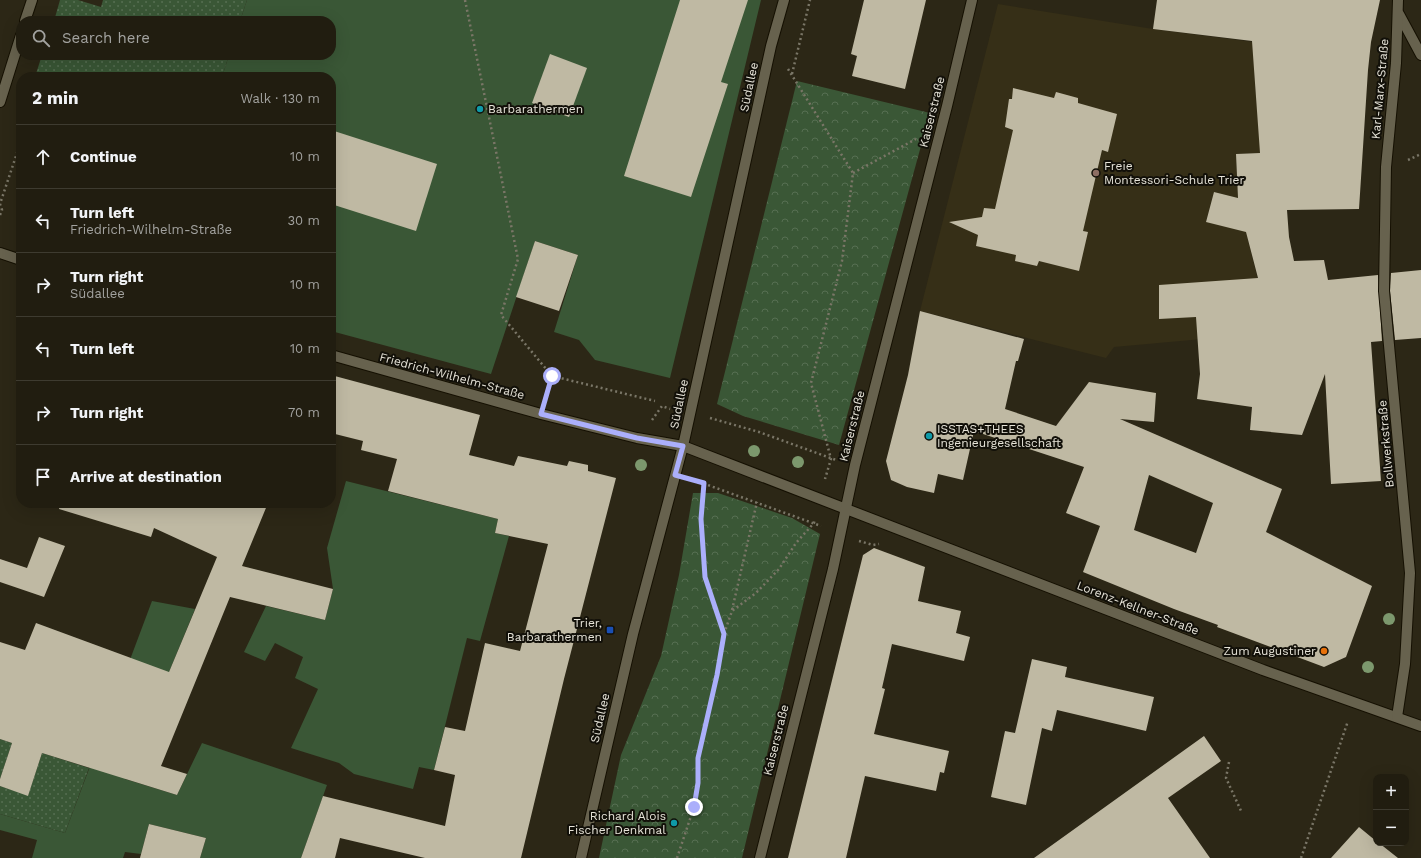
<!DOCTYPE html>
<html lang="en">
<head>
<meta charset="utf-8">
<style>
	body { margin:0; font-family:"Work Sans",sans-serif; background:#2d2a1e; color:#f1f3f6 }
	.controls { position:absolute; right:12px; bottom:12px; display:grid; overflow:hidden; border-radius:8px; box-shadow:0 4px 16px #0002 }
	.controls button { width:36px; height:36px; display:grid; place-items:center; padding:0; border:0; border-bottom:1px solid #3e3b30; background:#211d10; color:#f1f3f6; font:20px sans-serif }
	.stop { position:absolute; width:12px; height:12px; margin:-9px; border:3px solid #abaffb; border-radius:50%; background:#fff }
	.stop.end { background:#abaffb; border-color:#fff; box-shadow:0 1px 4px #0008 }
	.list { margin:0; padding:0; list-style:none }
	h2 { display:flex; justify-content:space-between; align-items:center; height:52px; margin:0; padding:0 16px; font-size:17px }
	h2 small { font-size:13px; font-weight:400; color:#a2a29f }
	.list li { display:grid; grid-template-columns:26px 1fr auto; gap:12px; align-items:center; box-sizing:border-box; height:64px; padding:0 16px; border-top:1px solid #3e3b30 }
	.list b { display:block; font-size:15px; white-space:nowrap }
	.list p { margin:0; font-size:13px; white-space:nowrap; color:#a2a29f }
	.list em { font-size:13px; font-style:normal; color:#a2a29f }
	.icon { flex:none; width:22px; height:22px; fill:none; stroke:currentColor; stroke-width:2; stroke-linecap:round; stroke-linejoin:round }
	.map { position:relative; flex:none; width:1421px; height:858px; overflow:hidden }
	.search { position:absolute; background:#211d10; box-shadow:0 4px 16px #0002; left:16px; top:16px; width:320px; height:44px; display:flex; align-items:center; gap:10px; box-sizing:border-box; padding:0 14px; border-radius:16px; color:#a2a29f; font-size:15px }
	.panel { position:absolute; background:#211d10; box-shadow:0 4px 16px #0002; left:16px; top:72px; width:320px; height:436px; border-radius:16px }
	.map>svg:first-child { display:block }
	.built { fill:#362f17 }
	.grass { fill:#3a5736 }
	.park { fill:url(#park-crowns) }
	.garden { fill:url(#garden-dots) }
	.building { fill:#bfb9a3; fill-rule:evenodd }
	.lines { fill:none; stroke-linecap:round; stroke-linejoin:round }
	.street-casing { stroke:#151002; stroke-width:12 }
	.secondary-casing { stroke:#151002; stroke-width:12 }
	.path { stroke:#7a7667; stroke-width:2.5; stroke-dasharray:2 3; stroke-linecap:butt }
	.street { stroke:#67624e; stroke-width:10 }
	.secondary { stroke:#67624e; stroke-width:10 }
	.tree { fill:#7c986d }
	.route { stroke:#abaffb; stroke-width:5 }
	.culture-dot { fill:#0f9aa8; stroke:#121009; stroke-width:1.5 }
	.education-dot { fill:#8d6e63; stroke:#121009; stroke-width:1.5 }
	.transit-dot { fill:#1a4fb4; stroke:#121009; stroke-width:1.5 }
	.food-dot { fill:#e8710a; stroke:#121009; stroke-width:1.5 }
	.labels { text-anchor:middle; stroke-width:4; stroke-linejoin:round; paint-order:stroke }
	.street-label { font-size:12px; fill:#e6e3d8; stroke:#121009 }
	.poi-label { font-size:12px; fill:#e6e3d8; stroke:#121009; text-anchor:start }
</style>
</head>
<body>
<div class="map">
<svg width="1421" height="858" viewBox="0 0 1421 858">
	<defs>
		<pattern id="park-crowns" width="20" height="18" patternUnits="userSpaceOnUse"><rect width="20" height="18" fill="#3a5736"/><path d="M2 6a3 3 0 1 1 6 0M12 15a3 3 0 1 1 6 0" fill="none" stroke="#566f52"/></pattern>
		<pattern id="garden-dots" width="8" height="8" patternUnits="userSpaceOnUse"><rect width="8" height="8" fill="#3a5736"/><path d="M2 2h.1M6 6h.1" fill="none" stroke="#566f52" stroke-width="1.8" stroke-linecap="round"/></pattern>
	</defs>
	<rect width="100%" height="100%" fill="#2c2716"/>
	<!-- built -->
	<polygon class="built" points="998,4 1153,29 1253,42 1255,85 1261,153 1236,154 1238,198 1214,192 1206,221 1244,231 1251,202 1248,240 1260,288 1269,333 1114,347 1106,358 920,311"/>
	<!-- grass -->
	<g class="grass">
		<polygon points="247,0 761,0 670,378 595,360 579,340 554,332 578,255 535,241 491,374 331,331 331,77 222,77 229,55 331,55 331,21 240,21"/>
		<polygon points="346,481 498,519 495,533 509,536 480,641 467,638 434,770 419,767 413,789 354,774 339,763 291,748 318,689 295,678 303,657 275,643 265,661 244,652 266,606 325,620 333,589 327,548"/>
		<polygon points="152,601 195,609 125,779 177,795 202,743 327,785 301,858 200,858 206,838 149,824 141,854 125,852 123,858 32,858 37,840 0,830 0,814 65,833"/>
	</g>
	<!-- park -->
	<g class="park">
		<polygon points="797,81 930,113 839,445 743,416 717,404"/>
		<polygon points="693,493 718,493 792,518 820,534 742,858 599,858 621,755 661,656 679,575"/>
	</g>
	<!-- garden -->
	<g class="garden">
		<polygon points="60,0 78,0 101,7 103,0 247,0 240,21 54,21"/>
		<polygon points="42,55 229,55 222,77 35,77"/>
		<polygon points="0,739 12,743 0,779"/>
		<polygon points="42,753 89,768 65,833 0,814 0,786 28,795"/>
	</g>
	<!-- building -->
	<g class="building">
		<polygon points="680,0 748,0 721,82 728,84 691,197 624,176"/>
		<polygon points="864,0 926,0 905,89 852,76 857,56 851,54"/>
		<polygon points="1157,0 1380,0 1371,42 1368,70 1359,209 1287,210 1289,237 1294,261 1324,260 1328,280 1378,275 1382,341 1371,342 1381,481 1331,484 1325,374 1302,435 1250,430 1252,407 1197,399 1200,374 1196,317 1159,319 1159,285 1258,278 1246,232 1206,222 1214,192 1238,198 1236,154 1260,153 1252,41 1153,29"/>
		<polygon points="550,54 587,68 569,117 532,103"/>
		<polygon points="1013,88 1054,98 1056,92 1078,98 1078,103 1117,114 1108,152 1102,150 1083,231 1088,232 1079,271 1039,261 1037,266 1015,261 1016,255 976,246 978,235 949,222 982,217 984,208 995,209 1013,130 1005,127 1009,99 1012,99"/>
		<polygon points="331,130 437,164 416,231 331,204"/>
		<polygon points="535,241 578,255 559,311 516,297"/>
		<polygon points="1421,270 1421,338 1395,340 1390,291 1391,273"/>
		<path d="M920,311L1024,339L1018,361H1016L1005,409L1056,426L1089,382L1156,393L1154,422L1120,419L1282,489L1266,532L1372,586L1346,657L1324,667L1217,627L1218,625L1174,609L1083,572L1100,526L1066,513L1084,467L974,431L963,480L938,474L934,493L907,487L891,480L886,461L908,375ZM1149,475L1213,503L1196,553L1134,530Z"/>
		<polygon points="331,375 480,415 469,455 514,466 518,456 567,466 569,461 588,465 588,471 616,478 564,679 521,858 425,858 340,838 335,858 301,858 323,796 445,826 455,775 434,770 445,727 465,731 485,643 520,651 548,544 495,533 498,519 388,491 397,459 361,450 363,441 331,433"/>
		<polygon points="60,503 268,503 242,566 333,589 325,620 230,597 161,766 187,774 177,795 42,753 28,796 0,786 0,779 12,743 0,739 0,642 25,650 36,623 169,672 217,557 154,528 151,537 59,509"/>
		<polygon points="39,537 65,546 44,597 0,582 0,559 27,568"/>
		<polygon points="874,548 925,567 918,601 961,611 956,633 970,637 964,661 892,644 882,688 885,689 874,734 949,751 944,773 940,772 936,791 865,776 846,858 788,858 863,555"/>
		<polygon points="1032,659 1067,667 1065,677 1154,697 1146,731 1057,710 1052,731 1042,728 1026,805 991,797 1005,731 1015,733"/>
		<polygon points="1204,736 1221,761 1168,798 1210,858 1034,858"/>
		<polygon points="149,824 206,838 200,858 140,858"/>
		<polygon points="1359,827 1376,841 1376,843 1379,843 1398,858 1331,858"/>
	</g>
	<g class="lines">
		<defs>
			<g id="street">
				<polyline points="1399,14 1421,55"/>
				<polyline points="25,21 32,0"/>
				<polyline points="0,102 21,35"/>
				<polyline points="0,253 21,260"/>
				<polyline points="331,355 541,414 637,438 683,446 1263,670 1421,726"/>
				<polyline points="1397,717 1405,664 1410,573 1384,291 1386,167 1396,63 1398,0"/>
			</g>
			<g id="secondary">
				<polyline points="581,858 633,634 683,446 771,46 784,0"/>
				<polyline points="760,858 833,569 855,465 947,106 972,0"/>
			</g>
		</defs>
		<!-- street casing -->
		<use href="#street" class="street-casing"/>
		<!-- secondary casing -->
		<use href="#secondary" class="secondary-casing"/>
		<!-- path -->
		<g class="path">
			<polyline points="465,0 518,259 501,315 552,376 546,394"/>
			<polyline points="788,69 853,173 842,261 811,383 831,459 825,479"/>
			<polyline points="792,74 810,0"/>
			<polyline points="1408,160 1421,154"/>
			<polyline points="853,173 916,139"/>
			<polyline points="0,215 2,210 0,204 21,141"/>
			<polyline points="552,376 655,401"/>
			<polyline points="710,418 759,432 836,460"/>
			<polyline points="652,420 662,406 670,409"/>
			<polyline points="694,480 821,526"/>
			<polyline points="704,483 701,519 705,577 724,634"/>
			<polyline points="859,541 873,545 879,544"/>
			<polyline points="732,610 757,502"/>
			<polyline points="1229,762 1226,778 1242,813"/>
			<polyline points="677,858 694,807 698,783 698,758 717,675 724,634 732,611 756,593 779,569 796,543 814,523 815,519"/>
			<polyline points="1301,858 1348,721"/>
		</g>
		<!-- street -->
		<use href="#street" class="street"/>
		<!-- secondary -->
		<use href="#secondary" class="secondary"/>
	</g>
	<!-- trees -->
	<g class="tree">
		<circle cx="754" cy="451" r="6"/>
		<circle cx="798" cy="462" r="6"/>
		<circle cx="641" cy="465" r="6"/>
		<circle cx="1389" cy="619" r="6"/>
		<circle cx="1368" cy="667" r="6"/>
	</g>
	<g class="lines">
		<!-- route -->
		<polyline class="route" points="552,376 541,414 637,438 683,446 675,475 704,483 701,519 705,577 724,634 717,675 698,758 698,783 694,807"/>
	</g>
	<!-- markers -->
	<g class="culture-dot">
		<circle cx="480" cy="109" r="4"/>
		<circle cx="929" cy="436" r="4"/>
		<circle cx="674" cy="823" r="4"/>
	</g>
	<circle class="education-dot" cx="1096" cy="173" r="4"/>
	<rect class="transit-dot" x="606" y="626" width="8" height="8" rx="2"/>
	<circle class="food-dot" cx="1324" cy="651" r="4"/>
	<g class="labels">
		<!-- street labels -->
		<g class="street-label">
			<text transform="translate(749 87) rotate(-78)" y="4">Südallee</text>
			<text transform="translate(1380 89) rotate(-85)" y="4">Karl-Marx-Straße</text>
			<text transform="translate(932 112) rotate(-76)" y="4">Kaiserstraße</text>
			<text transform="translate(452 376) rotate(15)" y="4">Friedrich-Wilhelm-Straße</text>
			<text transform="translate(679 404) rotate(-78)" y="4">Südallee</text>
			<text transform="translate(852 426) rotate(-76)" y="4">Kaiserstraße</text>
			<text transform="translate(1386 444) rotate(-95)" y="4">Bollwerkstraße</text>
			<text transform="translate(1138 608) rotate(21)" y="4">Lorenz-Kellner-Straße</text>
			<text transform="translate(600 718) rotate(-77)" y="4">Südallee</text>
			<text transform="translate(776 740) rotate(-76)" y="4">Kaiserstraße</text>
		</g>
		<!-- poi labels -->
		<g class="poi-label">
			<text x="488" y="113">Barbarathermen</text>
			<text x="1104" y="170">Freie<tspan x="1104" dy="14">Montessori-Schule Trier</tspan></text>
			<text x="937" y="433">ISSTAS+THEES<tspan x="937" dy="14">Ingenieurgesellschaft</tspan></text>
			<text x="602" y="627" text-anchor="end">Trier,<tspan x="602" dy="14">Barbarathermen</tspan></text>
			<text x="1316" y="655" text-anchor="end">Zum Augustiner</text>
			<text x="666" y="820" text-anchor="end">Richard Alois<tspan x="666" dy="14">Fischer Denkmal</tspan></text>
		</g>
	</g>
</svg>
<div class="controls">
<button>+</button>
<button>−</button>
</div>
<div class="stop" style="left:552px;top:376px"></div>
<div class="stop end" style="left:694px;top:807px"></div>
<div class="search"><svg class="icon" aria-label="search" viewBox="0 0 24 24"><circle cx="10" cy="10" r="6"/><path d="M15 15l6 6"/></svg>Search here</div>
<section class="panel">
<h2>2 min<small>Walk · 130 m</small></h2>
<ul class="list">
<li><svg class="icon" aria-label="ahead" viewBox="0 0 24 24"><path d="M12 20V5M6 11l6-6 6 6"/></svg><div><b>Continue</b></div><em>10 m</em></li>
<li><svg class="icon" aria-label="left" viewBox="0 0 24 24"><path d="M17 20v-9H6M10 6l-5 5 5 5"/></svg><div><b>Turn left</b><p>Friedrich-Wilhelm-Straße</p></div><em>30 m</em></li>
<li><svg class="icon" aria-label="right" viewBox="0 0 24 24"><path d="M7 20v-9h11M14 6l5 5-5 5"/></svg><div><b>Turn right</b><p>Südallee</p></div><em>10 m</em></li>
<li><svg class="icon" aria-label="left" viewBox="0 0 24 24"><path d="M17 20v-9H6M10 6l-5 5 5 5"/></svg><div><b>Turn left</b></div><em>10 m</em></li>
<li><svg class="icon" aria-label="right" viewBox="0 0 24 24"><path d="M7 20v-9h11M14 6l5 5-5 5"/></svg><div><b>Turn right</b></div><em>70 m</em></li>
<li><svg class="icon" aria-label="arrive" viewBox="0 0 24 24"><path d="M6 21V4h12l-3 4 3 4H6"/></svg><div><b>Arrive at destination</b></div></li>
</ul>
</section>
</div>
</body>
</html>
